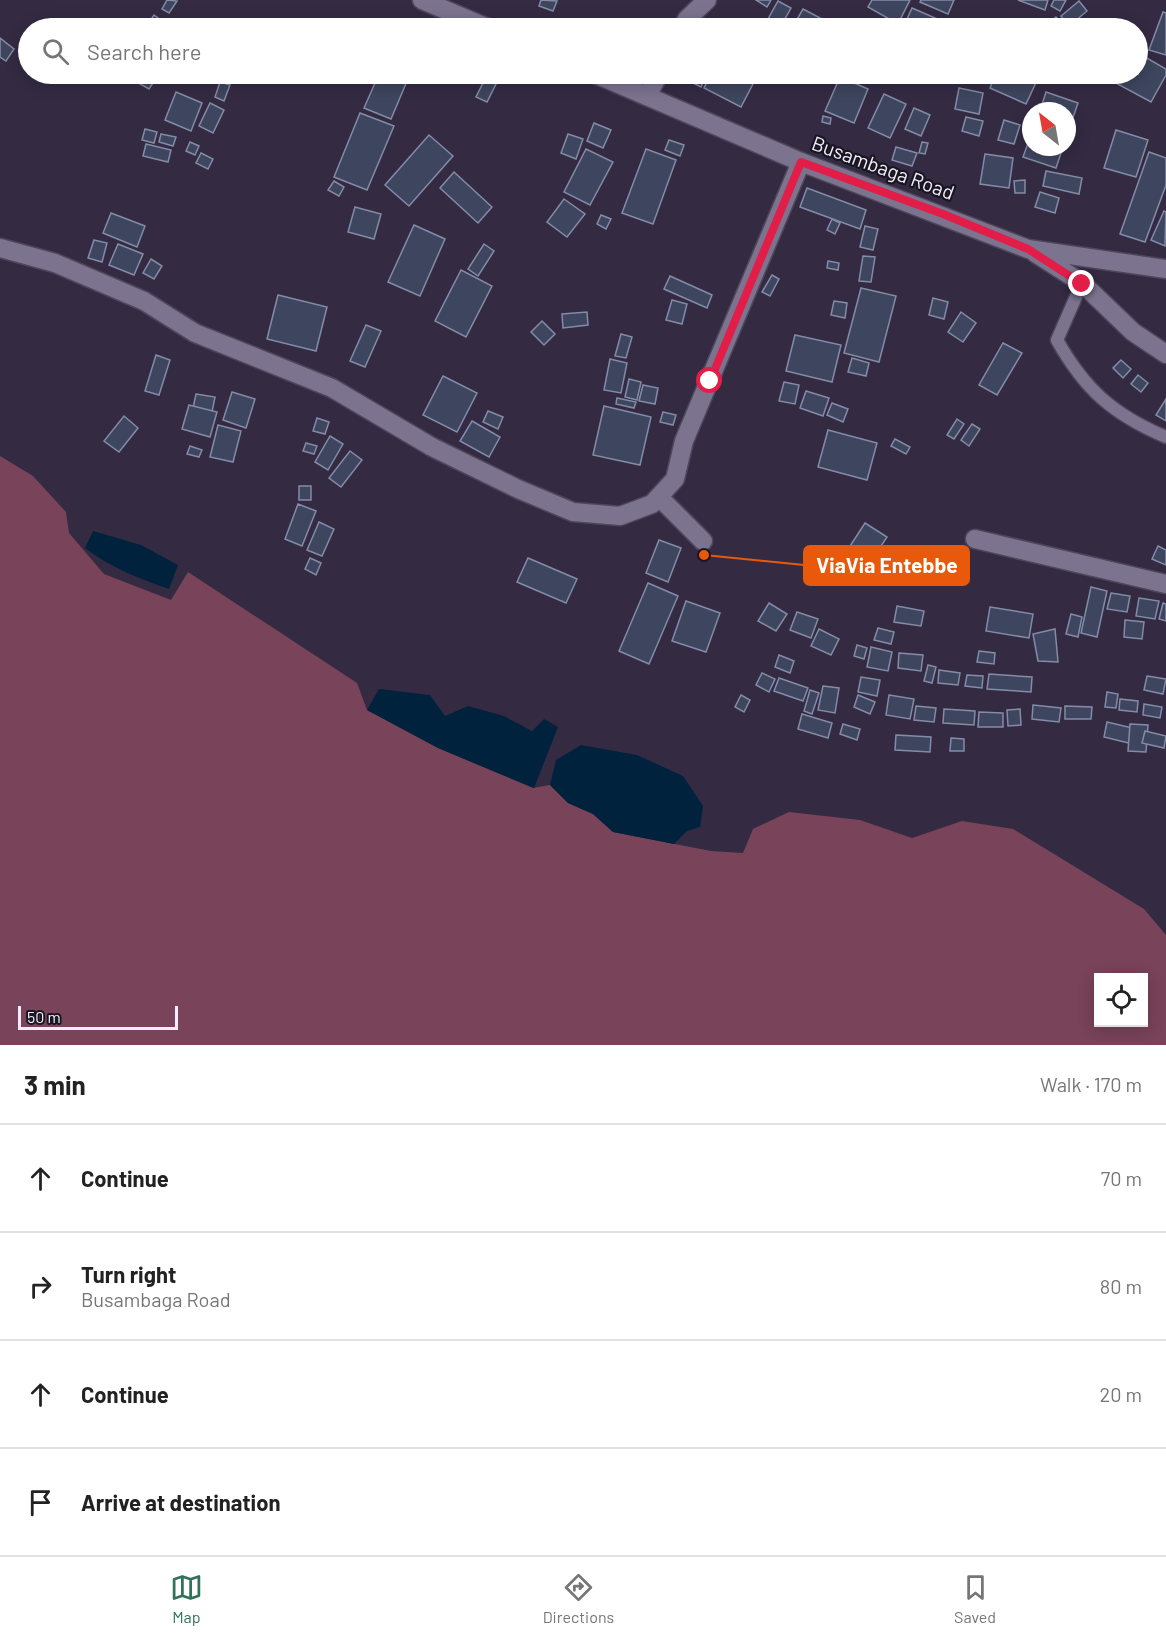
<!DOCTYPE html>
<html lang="en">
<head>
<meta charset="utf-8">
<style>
	body { margin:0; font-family:Barlow,sans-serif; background:#f6f6f6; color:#222 }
	.controls { position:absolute; right:18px; bottom:18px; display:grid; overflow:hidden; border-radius:0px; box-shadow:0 3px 15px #0003 }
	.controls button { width:54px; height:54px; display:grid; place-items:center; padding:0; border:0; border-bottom:2px solid #e0e0e0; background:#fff; color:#222; font:30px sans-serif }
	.compass { position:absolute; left:1022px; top:102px; width:54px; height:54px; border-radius:50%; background:#fff; box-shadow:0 3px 15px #0003; rotate:329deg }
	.scale { position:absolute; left:18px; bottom:15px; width:160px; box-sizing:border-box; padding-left:6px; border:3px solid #f1edfc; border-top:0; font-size:16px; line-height:21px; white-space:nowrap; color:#f1edfc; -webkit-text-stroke:4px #1a1621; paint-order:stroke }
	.stop { position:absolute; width:18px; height:18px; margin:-14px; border:4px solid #e11d48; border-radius:50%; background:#fff }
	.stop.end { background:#e11d48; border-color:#fff; box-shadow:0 2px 6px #0008 }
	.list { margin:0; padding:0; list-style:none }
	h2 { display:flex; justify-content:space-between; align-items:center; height:78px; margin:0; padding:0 24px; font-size:26px }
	h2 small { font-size:20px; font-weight:400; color:#767676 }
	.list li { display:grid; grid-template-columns:39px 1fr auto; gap:18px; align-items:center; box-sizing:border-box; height:108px; padding:0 24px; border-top:2px solid #e0e0e0 }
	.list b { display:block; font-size:22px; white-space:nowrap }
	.list p { margin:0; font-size:20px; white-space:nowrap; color:#767676 }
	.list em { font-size:20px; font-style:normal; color:#767676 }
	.icon { flex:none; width:33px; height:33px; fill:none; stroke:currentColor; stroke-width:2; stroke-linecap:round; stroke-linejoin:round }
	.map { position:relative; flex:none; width:1166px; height:1045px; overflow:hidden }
	.search { position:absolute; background:#fff; box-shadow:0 3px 15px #0003; left:18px; right:18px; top:18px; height:66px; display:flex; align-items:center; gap:15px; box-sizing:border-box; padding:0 21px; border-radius:33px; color:#767676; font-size:22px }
	.sheet { height:510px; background:#fff }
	nav { display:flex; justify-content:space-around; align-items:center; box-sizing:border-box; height:84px; border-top:2px solid #e0e0e0; background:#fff; font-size:16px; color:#767676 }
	nav a { display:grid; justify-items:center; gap:3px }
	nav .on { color:#337259 }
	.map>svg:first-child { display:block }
	.green { fill:#79435a; fill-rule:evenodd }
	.water { fill:#00223d }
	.building { fill:#3e455e; stroke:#838ba7; stroke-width:1.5 }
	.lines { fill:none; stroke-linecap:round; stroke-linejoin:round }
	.lane-casing { stroke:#4e475c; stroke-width:15 }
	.street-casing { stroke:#4e475c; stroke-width:21 }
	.lane { stroke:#7c738f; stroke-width:12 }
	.street { stroke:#7c738f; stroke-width:18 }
	.route { stroke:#e11d48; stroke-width:8 }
	.labels { text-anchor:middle; stroke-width:4.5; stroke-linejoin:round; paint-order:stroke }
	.street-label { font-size:20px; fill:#f1edfc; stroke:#1a1621 }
	.leader { fill:none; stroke:#e8590c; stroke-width:2 }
	.callout-dot { fill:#e8590c; stroke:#1a1621; stroke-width:2 }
	.callout { fill:#e8590c; stroke:#e8590c; stroke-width:2 }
	.callout-label { font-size:21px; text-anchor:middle; font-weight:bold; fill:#fff }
</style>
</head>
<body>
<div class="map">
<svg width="1166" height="1045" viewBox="0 0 1166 1045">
	<rect width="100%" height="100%" fill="#342b43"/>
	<!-- green -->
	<path class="green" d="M0,456L33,476L66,512L69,533L104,574L171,600L188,572L357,683L367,710L438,748L533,788L550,785L568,803L593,814L613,832L711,851L743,853L753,829L789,812L860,820L912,838L962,821L1013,829L1144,909L1166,935V1045H0ZM1098,978H1144V1023H1098Z"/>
	<!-- water -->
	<g class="water">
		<path d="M93,531L141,545L178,565L169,589C138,578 111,568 85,548Z"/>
		<polygon points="379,689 430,695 445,716 468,706 504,716 532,731 544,719 558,727 534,788 438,748 367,710"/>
		<polygon points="581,745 637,755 683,776 703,806 700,827 687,831 674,844 613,832 593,814 568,803 550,785 556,760"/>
	</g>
	<!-- building -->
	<g class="building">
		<polygon points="167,0 177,1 169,13 162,9"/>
		<polygon points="541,0 557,1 553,11 539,6"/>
		<polygon points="756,0 771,0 767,7"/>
		<polygon points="872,0 910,0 898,24 868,7"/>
		<polygon points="921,0 954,0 948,14 920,2"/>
		<polygon points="1018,0 1048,0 1045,10"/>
		<polygon points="1054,0 1066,0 1060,11 1051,6"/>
		<polygon points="778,1 791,8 781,26 768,19"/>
		<polygon points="1079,1 1087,11 1069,26 1061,16"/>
		<polygon points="912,8 958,28 903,28"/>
		<polygon points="803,9 839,28 792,28"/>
		<polygon points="1163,12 1166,13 1166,55 1149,50"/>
		<polygon points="154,15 165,23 161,28 145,28"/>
		<polygon points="1056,17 1067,28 1043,28"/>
		<polygon points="0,38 14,49 6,61 0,57"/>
		<polygon points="1138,53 1166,69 1166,75 1151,102 1101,75 1138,74"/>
		<polygon points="137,74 159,74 149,89 133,80"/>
		<polygon points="379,74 410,74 391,119 364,108"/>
		<polygon points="675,74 707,74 701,87"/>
		<polygon points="711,74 743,74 755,80 741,107 704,88"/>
		<polygon points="969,74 987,74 984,82 967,76"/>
		<polygon points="996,74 1040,74 1026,104 990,88"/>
		<polygon points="1067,74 1085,74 1081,81"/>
		<polygon points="486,77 497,82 487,102 476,97"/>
		<polygon points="840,77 868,89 854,123 825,111"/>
		<polygon points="220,82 230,85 224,101 215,97"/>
		<polygon points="959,88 983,93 979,114 955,109"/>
		<polygon points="176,92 202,103 191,131 165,120"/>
		<polygon points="1046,92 1078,103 1067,135 1067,111 1040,111"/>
		<polygon points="884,94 906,104 890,138 868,128"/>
		<polygon points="210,103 224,110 213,133 199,126"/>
		<polygon points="914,108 930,115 921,136 905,129"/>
		<polygon points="360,113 394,126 367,190 334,177"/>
		<polygon points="823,116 831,118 830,124 822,122"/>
		<polygon points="966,117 983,121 979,136 962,131"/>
		<polygon points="1004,120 1020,125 1014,144 998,140"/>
		<polygon points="594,123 611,130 603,148 587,141"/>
		<polygon points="145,129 157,132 154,143 142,140"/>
		<polygon points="1116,130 1148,140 1136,177 1104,168"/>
		<polygon points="161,134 176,137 173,146 159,142"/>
		<polygon points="568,134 583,139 576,159 561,153"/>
		<polygon points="429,135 453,156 409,206 385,185"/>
		<polygon points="1031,135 1031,147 1063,147 1056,168 1023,157"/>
		<polygon points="669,140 684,145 680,156 665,150"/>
		<polygon points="190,142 199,146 195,155 186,151"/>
		<polygon points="922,142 928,143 925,154 919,153"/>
		<polygon points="146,144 171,150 168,162 143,156"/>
		<polygon points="896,147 917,153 912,166 892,160"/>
		<polygon points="586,149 613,162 590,205 564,192"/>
		<polygon points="646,149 676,160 653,224 622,213"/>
		<polygon points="1149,152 1166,158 1166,185 1145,242 1120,234"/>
		<polygon points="201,153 213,159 208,169 196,163"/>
		<polygon points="985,154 1013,158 1009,188 980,184"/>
		<polygon points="1046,171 1082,178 1079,194 1043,186"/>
		<polygon points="454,172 492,207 478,223 440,188"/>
		<polygon points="1025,180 1025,193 1015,193 1014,181"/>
		<polygon points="334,181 344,187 339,196 328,190"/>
		<polygon points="807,188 866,210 860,229 800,207"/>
		<polygon points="1040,192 1059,198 1055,213 1035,207"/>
		<polygon points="564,199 585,214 567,237 547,222"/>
		<polygon points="355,207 381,214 374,239 348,232"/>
		<polygon points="1164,211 1166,212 1165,246 1151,240"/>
		<polygon points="111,213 145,226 137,247 103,233"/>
		<polygon points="601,215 611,219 606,229 597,224"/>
		<polygon points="832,219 840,223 835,234 827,230"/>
		<polygon points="414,225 445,239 420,296 388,282"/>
		<polygon points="865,226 878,229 873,250 860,247"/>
		<polygon points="94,240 107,243 102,262 88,258"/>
		<polygon points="118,244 143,254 134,275 109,265"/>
		<polygon points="484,244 494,251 478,276 468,269"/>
		<polygon points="863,256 875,257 871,282 859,281"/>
		<polygon points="151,259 162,266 154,279 143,273"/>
		<polygon points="828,261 839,263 838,270 827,268"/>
		<polygon points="461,270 492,286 466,337 435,321"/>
		<polygon points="772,275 779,279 770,296 762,292"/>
		<polygon points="670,276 712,295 707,308 664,289"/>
		<polygon points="861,288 896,296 879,362 844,353"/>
		<polygon points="278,295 327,307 316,351 267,339"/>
		<polygon points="933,298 948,302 944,319 929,315"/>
		<polygon points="672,300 687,304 682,324 666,320"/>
		<polygon points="834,301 847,303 845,318 831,315"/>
		<polygon points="587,312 588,325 563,328 562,314"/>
		<polygon points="961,312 976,323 963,342 948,332"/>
		<polygon points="542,321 555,334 544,345 531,332"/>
		<polygon points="366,325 381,331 365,367 350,361"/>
		<polygon points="621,334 632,337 626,358 615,356"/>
		<polygon points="795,335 841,345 832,382 786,371"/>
		<polygon points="1003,343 1022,353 997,395 979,385"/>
		<polygon points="156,355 170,360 159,395 145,391"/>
		<polygon points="852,358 869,363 866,376 848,372"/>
		<polygon points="610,359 627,363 621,393 604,390"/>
		<polygon points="1121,360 1131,369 1123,378 1113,368"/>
		<polygon points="1138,375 1148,383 1141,392 1131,384"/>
		<polygon points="443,376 477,393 457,432 423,415"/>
		<polygon points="629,379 641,382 637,400 625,397"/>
		<polygon points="784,382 799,385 795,404 779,401"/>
		<polygon points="643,385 658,388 655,404 639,401"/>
		<polygon points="806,391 829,398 823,416 800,408"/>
		<polygon points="232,392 255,399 246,428 223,420"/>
		<polygon points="196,394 215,397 212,412 193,408"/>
		<polygon points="617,398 636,402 634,408 616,404"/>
		<polygon points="1166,399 1166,421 1156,415"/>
		<polygon points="832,403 848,409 843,422 827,415"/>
		<polygon points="189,405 217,412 210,437 182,429"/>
		<polygon points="604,406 651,417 640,465 593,455"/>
		<polygon points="488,411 503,417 498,429 483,422"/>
		<polygon points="663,412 676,415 673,425 660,422"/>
		<polygon points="124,416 138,428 119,452 104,441"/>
		<polygon points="317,418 329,422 325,434 313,431"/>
		<polygon points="957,419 964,424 954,439 947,435"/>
		<polygon points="472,421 500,437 489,457 460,441"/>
		<polygon points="972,424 980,429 969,446 961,440"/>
		<polygon points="218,425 241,431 233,462 210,457"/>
		<polygon points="828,430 877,443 867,480 818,467"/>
		<polygon points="330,436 343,444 328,470 315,462"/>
		<polygon points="895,439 910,447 906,454 891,446"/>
		<polygon points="306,443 317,446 314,454 303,451"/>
		<polygon points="190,446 202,450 199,457 187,454"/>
		<polygon points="350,451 362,460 341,487 329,478"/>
		<rect x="299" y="486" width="12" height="14"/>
		<polygon points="298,504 316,511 302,546 285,539"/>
		<polygon points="319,522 334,529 322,556 307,550"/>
		<polygon points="865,523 887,537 859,580 837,566"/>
		<polygon points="659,540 681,548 668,582 646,573"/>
		<polygon points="1158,546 1166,550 1166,565 1152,559"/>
		<polygon points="310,558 321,563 316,575 305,569"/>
		<polygon points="528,558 577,579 566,603 517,582"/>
		<polygon points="648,583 678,596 649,664 619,651"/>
		<polygon points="1091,587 1107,591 1097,637 1081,633"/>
		<polygon points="1111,593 1130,596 1127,612 1107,609"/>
		<polygon points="1139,598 1159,601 1155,619 1136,616"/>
		<polygon points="686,601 720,613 706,652 672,641"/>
		<polygon points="769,603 787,614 776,631 758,621"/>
		<polygon points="1163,603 1166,604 1166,621 1159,619"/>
		<polygon points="897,606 924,611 921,626 894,622"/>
		<polygon points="990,607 1033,614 1029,638 986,631"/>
		<polygon points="797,612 818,619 811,638 790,630"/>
		<polygon points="1071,614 1082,617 1078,637 1066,634"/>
		<polygon points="1125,620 1144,622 1142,639 1124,637"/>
		<polygon points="878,628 894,632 891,644 874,640"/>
		<polygon points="819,629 839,639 831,655 811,646"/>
		<polygon points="1055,629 1058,662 1038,661 1033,634"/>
		<polygon points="857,645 867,648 864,659 854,656"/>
		<polygon points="871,647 892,652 888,671 867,667"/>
		<polygon points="979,651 995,653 994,664 977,662"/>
		<polygon points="899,653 923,655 921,671 898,668"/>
		<polygon points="779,655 794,661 790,673 775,667"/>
		<polygon points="928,665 936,667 932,683 924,681"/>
		<polygon points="939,670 960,673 958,685 938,683"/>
		<polygon points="762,673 775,679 769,692 756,685"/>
		<polygon points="989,674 1032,677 1031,692 987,689"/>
		<polygon points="967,675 983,676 982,688 965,686"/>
		<polygon points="1147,676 1166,679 1163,694 1144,690"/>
		<polygon points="861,677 880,680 877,696 858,692"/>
		<polygon points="779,678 808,688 803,701 774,691"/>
		<polygon points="823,686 839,688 835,713 818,710"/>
		<polygon points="810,690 819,693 812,714 804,711"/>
		<polygon points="1107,692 1118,694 1116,708 1105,707"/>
		<polygon points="741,695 750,700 744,712 735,707"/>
		<polygon points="858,695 875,702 870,714 854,707"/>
		<polygon points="889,695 914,699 910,719 886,715"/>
		<polygon points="1120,699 1138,701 1137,712 1119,710"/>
		<polygon points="1144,704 1162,707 1160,718 1143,715"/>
		<polygon points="1033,705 1061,708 1059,722 1032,719"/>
		<polygon points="916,706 936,708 934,722 914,720"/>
		<polygon points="1065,706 1092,707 1091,719 1065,719"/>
		<polygon points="944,709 975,711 974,725 943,723"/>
		<polygon points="1020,709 1021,725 1008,726 1007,710"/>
		<polygon points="979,712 1003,713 1003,727 978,727"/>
		<polygon points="802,714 832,723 828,738 798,729"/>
		<polygon points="1107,722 1141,730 1137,745 1104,737"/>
		<polygon points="843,724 860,729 857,740 840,734"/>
		<polygon points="1130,724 1148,725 1146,752 1128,751"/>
		<polygon points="1145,731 1166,736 1164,748 1142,743"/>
		<polygon points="896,735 931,737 930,752 895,750"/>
		<polygon points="951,738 964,739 964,751 950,751"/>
	</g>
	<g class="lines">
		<defs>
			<path id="lane" d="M1082,283L1057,340C1085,390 1114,415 1166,437"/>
			<g id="street">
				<polyline points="422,0 488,28"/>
				<polyline points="682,28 687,19 707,0"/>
				<polyline points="595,74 801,162 1028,249 1166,269"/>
				<polyline points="647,96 659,74"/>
				<polyline points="0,248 55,263 144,301 195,333 332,388 432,447 518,489 573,512 620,516 652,504 675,479 684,441 801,162"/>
				<polyline points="1035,253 1082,283 1133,332 1166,354"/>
				<polyline points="660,498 703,541"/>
				<polyline points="975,539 1166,584"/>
			</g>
		</defs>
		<!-- lane casing -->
		<use href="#lane" class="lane-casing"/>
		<!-- street casing -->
		<use href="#street" class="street-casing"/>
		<!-- lane -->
		<use href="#lane" class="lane"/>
		<!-- street -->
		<use href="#street" class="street"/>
	</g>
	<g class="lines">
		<!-- route -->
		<polyline class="route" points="710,381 801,162 943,214 1028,249 1082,284"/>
	</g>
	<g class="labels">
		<!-- street labels -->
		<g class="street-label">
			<text transform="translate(883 168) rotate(20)" y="7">Busambaga Road</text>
		</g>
	</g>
	<!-- callouts -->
	<path class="leader" d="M704 555L804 565"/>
	<circle class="callout-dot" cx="704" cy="555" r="6"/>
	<rect class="callout" x="804" y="546" width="165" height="39" rx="6"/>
	<g class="callout-label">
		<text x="887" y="573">ViaVia Entebbe</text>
	</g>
</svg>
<div class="controls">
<button><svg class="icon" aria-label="locate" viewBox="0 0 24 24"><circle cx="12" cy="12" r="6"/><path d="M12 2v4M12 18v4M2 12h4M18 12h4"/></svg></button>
</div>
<svg class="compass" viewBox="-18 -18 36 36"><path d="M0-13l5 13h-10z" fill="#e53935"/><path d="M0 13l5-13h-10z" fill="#767676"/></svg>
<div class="scale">50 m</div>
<div class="stop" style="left:710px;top:381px"></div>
<div class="stop end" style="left:1082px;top:284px"></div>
<div class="search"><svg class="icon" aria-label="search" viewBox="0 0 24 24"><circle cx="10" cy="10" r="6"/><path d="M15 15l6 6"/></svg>Search here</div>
</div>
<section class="sheet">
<h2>3 min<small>Walk · 170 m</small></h2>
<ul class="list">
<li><svg class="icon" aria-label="ahead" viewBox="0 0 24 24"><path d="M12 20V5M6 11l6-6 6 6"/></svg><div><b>Continue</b></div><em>70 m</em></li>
<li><svg class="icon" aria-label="right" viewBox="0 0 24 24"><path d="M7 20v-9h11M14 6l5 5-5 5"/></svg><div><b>Turn right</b><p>Busambaga Road</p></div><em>80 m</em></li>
<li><svg class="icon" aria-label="ahead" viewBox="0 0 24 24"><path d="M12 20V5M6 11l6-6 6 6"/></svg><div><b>Continue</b></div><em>20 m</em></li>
<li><svg class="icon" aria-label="arrive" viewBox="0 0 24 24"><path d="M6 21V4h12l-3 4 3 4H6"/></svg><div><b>Arrive at destination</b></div></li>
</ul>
</section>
<nav>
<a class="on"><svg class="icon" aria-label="map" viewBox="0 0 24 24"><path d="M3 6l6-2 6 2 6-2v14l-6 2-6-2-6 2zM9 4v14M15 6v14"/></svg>Map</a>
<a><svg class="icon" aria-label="directions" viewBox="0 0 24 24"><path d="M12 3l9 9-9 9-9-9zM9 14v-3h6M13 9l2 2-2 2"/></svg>Directions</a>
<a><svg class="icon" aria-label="saved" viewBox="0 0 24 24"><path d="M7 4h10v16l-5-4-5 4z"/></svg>Saved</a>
</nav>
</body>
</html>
